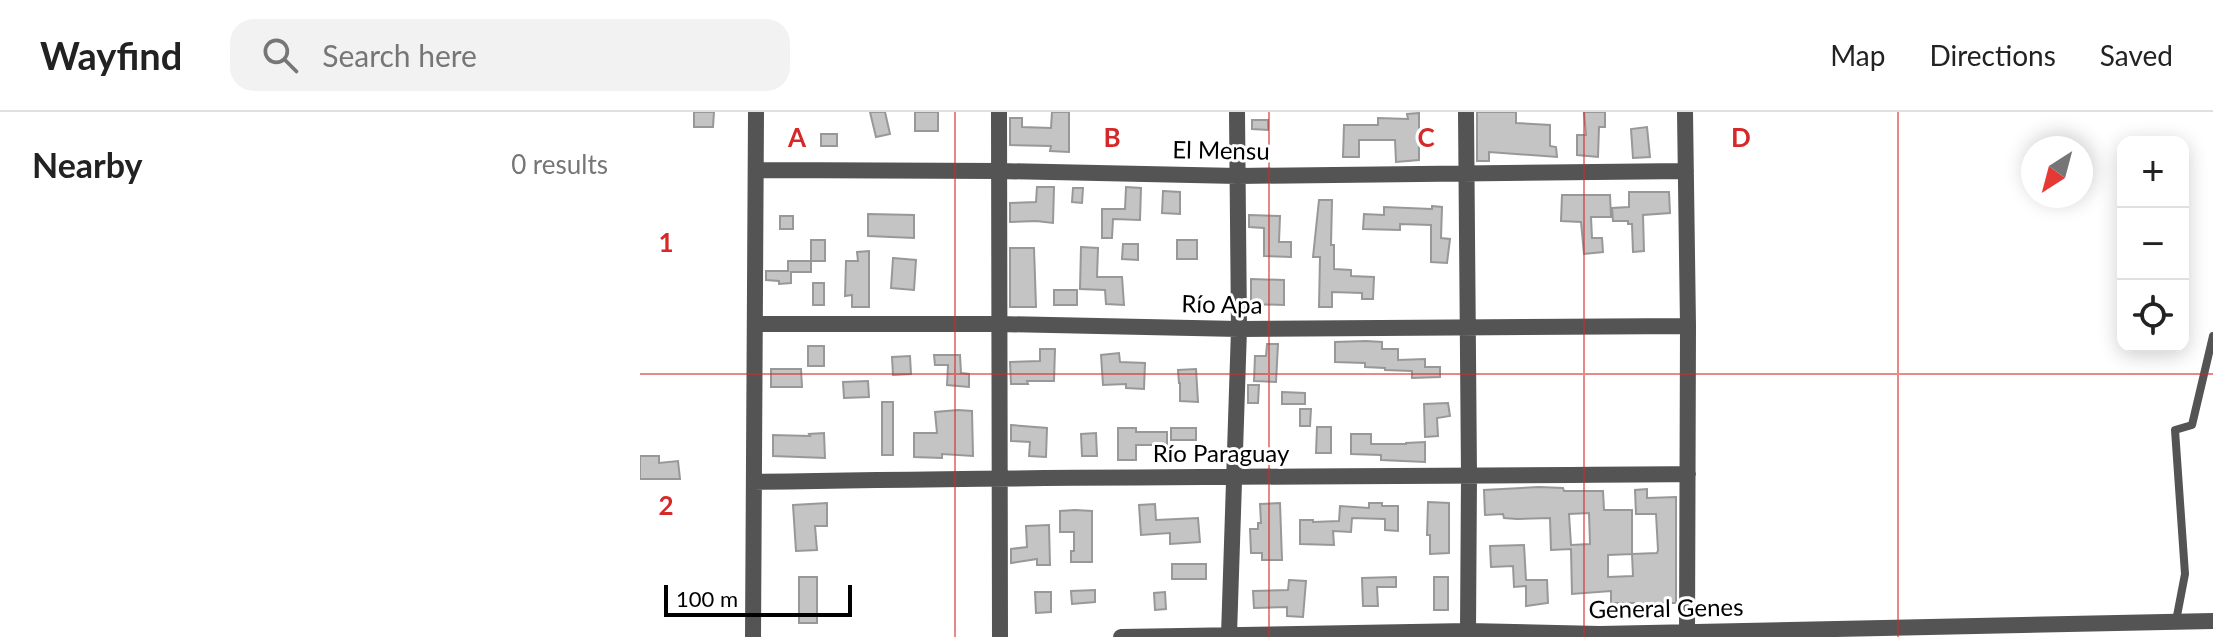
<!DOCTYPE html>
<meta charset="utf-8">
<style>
:root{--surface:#fff;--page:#f2f2f2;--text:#222;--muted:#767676;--line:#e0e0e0}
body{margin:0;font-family:Lato,sans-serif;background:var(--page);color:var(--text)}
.controls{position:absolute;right:24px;top:24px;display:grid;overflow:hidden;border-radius:16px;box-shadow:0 4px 20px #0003}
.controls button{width:72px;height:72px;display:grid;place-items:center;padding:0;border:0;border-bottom:2px solid var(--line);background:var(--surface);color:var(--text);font:40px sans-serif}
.compass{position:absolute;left:1381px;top:24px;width:72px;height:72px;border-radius:50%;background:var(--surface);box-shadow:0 4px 20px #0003;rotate:216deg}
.scale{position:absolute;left:24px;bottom:20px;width:188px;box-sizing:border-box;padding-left:8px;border:4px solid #000;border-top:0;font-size:22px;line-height:28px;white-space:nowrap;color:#000;-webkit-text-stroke:6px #fff;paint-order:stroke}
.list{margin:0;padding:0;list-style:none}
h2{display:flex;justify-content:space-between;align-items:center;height:104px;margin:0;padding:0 32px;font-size:34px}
h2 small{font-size:26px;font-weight:400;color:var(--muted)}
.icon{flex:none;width:44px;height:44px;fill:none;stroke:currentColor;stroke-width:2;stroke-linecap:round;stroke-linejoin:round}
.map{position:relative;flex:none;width:1573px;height:525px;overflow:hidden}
header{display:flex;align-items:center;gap:48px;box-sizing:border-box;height:112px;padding:0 40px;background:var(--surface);border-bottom:2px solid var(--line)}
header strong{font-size:38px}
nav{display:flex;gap:44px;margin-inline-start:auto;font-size:28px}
.search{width:560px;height:72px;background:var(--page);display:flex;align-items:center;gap:20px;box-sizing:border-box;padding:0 28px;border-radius:24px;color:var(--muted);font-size:30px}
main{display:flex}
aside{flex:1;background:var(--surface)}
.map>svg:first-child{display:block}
.building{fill:#c4c4c4;stroke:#989898;stroke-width:2;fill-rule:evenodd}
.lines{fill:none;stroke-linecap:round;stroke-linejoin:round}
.lane{stroke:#545454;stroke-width:8}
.street{stroke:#545454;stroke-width:16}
.grid{fill:none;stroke:#d62828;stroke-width:2;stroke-opacity:0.55}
.labels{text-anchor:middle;stroke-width:6;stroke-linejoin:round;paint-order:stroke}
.street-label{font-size:24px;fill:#000;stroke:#fff}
.grid-label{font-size:26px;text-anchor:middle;font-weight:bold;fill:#d62828;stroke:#fff;stroke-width:6;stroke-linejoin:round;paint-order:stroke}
</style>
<header>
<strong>Wayfind</strong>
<div class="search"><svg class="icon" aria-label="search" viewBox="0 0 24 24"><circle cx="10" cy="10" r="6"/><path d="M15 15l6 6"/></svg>Search here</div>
<nav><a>Map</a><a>Directions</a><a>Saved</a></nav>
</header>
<main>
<aside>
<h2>Nearby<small>0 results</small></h2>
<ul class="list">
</ul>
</aside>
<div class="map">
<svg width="1573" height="525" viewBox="0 0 1573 525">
<rect width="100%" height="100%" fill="#fff"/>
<path class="building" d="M54,0H74L73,15H54Z
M230,0H245L250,22L236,25Z
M275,0H298V19H275Z
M412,0H429V40L410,39L411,34L370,33V6H382V15L411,16Z
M837,0H876V11L910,13V34L916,35L917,45L849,40V49H837Z
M944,0H965V15H959L958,45L937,43V23H946Z
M779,1V48L756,50L755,28H719V45H703L704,13H738V6L768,7L767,2Z
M612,8H628V18L612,17Z
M1007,15L1010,45L993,46L991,17Z
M181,22H197V34H181Z
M397,75H414L413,111L396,109L370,110V91L396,90Z
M486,75L501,76L500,108L473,107L472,126H462V97H485Z
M433,76H443L442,91L432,90Z
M523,79L540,80V102L522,101Z
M989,80H1029L1030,101L1003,103L1004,139L993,140L992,112H988V109H973L972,96L989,95Z
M922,83H970L971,105H951L952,126H962L963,140L944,142L941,110L921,109Z
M679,88H692L691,133H694V157L711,158V164L734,165L733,187H722V181L692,180V195H679L680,145H673Z
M792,94L802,95L801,126L810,127L807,151L791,150V113L760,112V118L723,117L724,102L744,103V95L792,97Z
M228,102L274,103V126L228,124Z
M609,103L640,104L639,130H651V145L624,144V116L609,115Z
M140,104H153V117H140Z
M171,128H185V149H171Z
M537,128H557V147H537Z
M483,132H498V148L482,147Z
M441,135L458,136L457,165H482L484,193L466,192L465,178L440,177Z
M370,136H394L396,195H370Z
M229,139V195H212V183L205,184L206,149H218L217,140Z
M253,146L276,148L274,178L251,176Z
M148,149H171V160H151V171L139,172V169L126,168V159H148Z
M611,167L644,168V193L611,192Z
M173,171H184V193H173Z
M414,178H437V193H414Z
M726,229L742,230V237H758V248L785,247V255H800V265L772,266V259L745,258V256L725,255V251L695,250V230Z
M627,232H638L636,270L614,269L615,244H626Z
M168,234H184V254H168Z
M400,237H415L414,269H387L388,272H371L370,250L400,249Z
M479,241L480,250L505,251L504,277L486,276V272L463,273L461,243Z
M294,243H320L321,261L329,262V275L307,273L308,253H295Z
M270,244L271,262L253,263L252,245Z
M131,257H161L162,275H131Z
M556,257L558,290L540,289V271H539L538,258Z
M228,269L229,285L204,286L203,270Z
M608,273H619L618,291H608Z
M642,280L665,281V292H642Z
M242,290H253V343H242Z
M808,291L810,304L797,306L798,324L785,325L784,292Z
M660,297H671L670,314H660Z
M318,298L332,299L333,344L302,342V346L274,345V321H297L295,300Z
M371,313L407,316L406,345L389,344L390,330L371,329Z
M677,315H691V341H676Z
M478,316H496V320H527V333H496V348H478Z
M531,316H556V328H531Z
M184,321L185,346L133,344V323L170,324L169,322Z
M456,321L457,344H442L441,322Z
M711,322H731V332H766V331L785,330V350L741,348V343L711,342Z
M0,344H19V351L38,349L40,367H0Z
M899,375L923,376L924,379H963L964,398H992V442L1017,441L1018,438L1016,402H996L995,378L1007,377V386L1036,385V491H1018V495L994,496V491H971V479L932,482L931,437L911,438L910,406L877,407L864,406L863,402L845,403L844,378ZM949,401L950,432L931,433L929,402ZM992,442L993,464L968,465V443Z
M788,390L809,391V441L790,442V423H787Z
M187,391V414H175L177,438L156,439L153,393Z
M640,391L642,448H622V441H611L610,417H618V411H621L620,392Z
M729,391H742V394H758V419L745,418V407L712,406L711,420L693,419L694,433L660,432V408H673V410L699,409L700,394L729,396Z
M515,392L516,408L558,406L560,430L530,432V421L501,423L499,393Z
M435,398L452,399V450H431V439H434V420H420V399Z
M409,413L410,453H397V447L371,451V437L387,435L386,414Z
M884,433L886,468H907L908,491L886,494V474L874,475L873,454L851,455L850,434Z
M532,452H566V467H532Z
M159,465H177V511H159Z
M756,465V475H737L738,494H723L722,466Z
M794,465H808V498H794Z
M649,468L666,469L663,505L647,504V495L614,496L613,479L648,478Z
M455,478V490L432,492L431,479Z
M395,480H411V500L396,501Z
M525,480L526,497L515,498L514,481Z"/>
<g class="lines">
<path class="lane" d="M1536,509L1545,462L1535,318L1552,313L1573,224"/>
<path class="street" d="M359,0L360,525
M826,0L829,364L828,519
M1045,0L1048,214L1047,525
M116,58L359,59L598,64L1046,59
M115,212H359L599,217L1048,214
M114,370C425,364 737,365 1048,362
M589,523L599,217L597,0
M113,525L116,0
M481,525L828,519L960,522L1573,509"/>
</g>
<path class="grid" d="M315,0V525M629,0V525M944,0V525M1258,0V525M0,262H1573"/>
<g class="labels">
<g class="street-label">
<text transform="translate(581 39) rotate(1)" y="8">El Mensu</text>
<text transform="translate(582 193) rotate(1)" y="8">Río Apa</text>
<text x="581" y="350">Río Paraguay</text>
<text transform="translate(1026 497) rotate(-1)" y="8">General Genes</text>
</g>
</g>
<g class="grid-label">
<text x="157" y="35">A</text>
<text x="472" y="35">B</text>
<text x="786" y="35">C</text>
<text x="1101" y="35">D</text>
<text x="26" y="140">1</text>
<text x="26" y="403">2</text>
</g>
</svg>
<div class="controls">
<button>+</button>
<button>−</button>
<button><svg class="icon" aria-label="locate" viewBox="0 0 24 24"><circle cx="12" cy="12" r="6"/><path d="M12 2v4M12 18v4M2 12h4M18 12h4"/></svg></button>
</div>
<svg class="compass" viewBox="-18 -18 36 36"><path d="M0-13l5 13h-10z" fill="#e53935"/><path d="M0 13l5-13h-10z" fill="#767676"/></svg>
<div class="scale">100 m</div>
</div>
</main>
